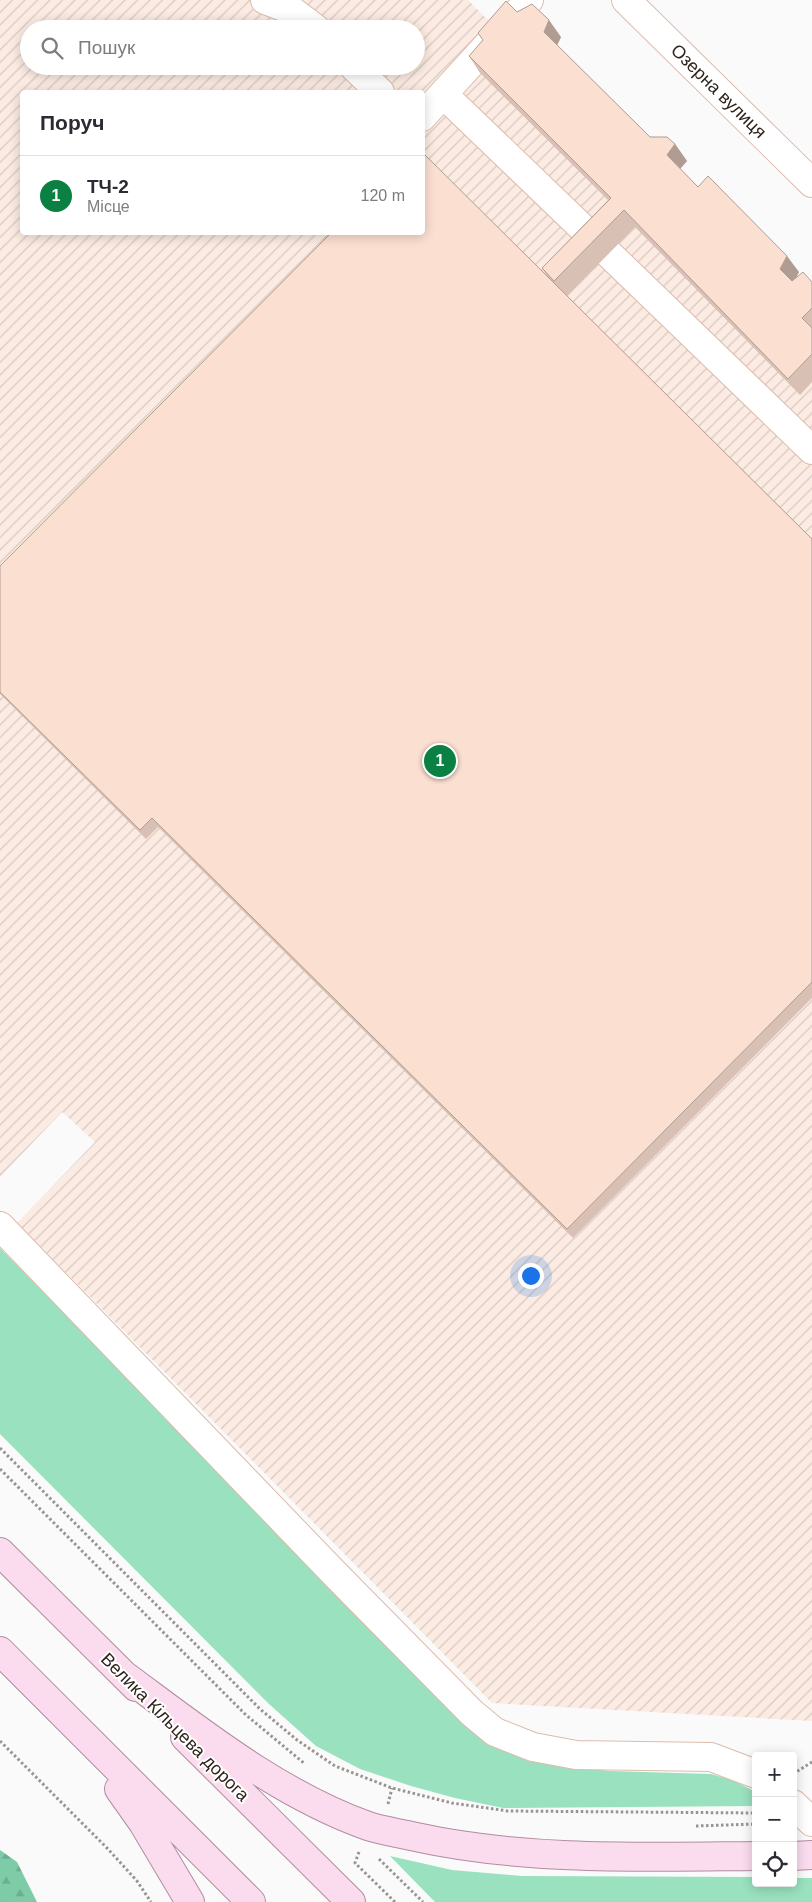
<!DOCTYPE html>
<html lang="uk">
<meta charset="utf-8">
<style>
:root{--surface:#fff;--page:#f7f7f7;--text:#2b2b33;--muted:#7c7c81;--line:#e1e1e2;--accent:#0b8043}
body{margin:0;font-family:Helvetica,sans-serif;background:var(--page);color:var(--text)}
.controls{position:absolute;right:15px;bottom:15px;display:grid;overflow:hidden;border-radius:5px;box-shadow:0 2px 12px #0003}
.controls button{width:45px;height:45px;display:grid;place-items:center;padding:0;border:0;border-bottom:1px solid var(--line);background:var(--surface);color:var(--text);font:25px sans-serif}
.you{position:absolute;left:530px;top:1275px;width:18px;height:18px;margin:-12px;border:4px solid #fff;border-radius:50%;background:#1a73e8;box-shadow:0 0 0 8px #1a73e833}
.badge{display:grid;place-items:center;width:32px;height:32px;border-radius:50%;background:var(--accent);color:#fff;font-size:16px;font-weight:700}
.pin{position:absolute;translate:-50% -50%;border:2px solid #fff;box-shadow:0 1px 5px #0006}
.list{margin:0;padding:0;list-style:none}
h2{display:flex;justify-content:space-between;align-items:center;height:65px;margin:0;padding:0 20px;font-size:21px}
h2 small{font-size:16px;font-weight:400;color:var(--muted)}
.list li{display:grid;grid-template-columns:32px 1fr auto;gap:15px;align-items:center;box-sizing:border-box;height:80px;padding:0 20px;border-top:1px solid var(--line)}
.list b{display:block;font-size:19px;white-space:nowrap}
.list p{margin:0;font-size:16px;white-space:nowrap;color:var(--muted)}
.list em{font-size:16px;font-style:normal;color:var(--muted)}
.icon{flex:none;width:28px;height:28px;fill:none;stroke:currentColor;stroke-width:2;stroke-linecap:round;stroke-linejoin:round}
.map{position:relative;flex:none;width:812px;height:1902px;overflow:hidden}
.search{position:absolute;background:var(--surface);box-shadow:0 2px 12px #0003;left:20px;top:20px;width:405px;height:55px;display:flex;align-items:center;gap:12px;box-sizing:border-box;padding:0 18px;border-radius:28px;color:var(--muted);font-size:19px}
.panel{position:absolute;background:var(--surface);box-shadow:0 2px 12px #0003;left:20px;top:90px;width:405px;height:145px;border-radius:5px}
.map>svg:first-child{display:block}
.industrial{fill:url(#industrial-furrows);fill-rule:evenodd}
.green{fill:#99e1bf}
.forest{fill:url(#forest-firs)}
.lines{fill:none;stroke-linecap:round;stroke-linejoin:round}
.minor-casing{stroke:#ddbcab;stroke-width:30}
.major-casing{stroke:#b18d9e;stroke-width:30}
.path{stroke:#9a9490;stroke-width:3;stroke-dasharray:2.5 2.5;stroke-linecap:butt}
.minor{stroke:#fff;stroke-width:28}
.major{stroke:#fadcee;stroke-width:28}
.wall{fill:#d8c0b4}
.shaded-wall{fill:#b09c92}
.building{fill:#fbdfd1;stroke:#b09c92}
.labels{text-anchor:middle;stroke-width:4;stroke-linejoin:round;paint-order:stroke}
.street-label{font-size:18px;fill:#30241d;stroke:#fff}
</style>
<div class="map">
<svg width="812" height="1902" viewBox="0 0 812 1902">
<defs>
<pattern id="industrial-furrows" width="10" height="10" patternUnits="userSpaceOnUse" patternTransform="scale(1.25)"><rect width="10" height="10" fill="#fcebe2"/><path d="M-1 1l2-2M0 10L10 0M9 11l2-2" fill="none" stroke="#d8c9c1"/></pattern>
<pattern id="forest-firs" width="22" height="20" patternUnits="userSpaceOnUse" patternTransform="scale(1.25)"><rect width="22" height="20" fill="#7ecba8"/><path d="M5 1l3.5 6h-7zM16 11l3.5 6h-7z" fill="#6dae90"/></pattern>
</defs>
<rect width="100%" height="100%" fill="#fafafa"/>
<path class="industrial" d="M0,0H468L503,35L543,20L561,37L556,49L661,154H678L687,161L678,171L709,203L720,193L799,272L792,286L812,290V1721L492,1703L17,1223L95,1142L62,1112L0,1177ZM29,29H416V66H29ZM22,92H422V232H22Z"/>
<path class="green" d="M0,1248L481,1736L510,1753L547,1764L610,1771L711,1774L732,1780L754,1791L756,1793V1806L503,1808L455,1798L411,1786L360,1769L316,1746L269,1704L0,1434Z
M390,1856L452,1870L521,1876L756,1877V1883H793V1878H812V1902H435Z"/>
<path class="forest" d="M0,1850L17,1862L37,1902H0Z"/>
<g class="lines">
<g class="minor-casing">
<g id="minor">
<path d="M265,0L291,10L316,29"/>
<path id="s1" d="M626,0L812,183"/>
<path d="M353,66L380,92"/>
<path d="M443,94L596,241"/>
<path d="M422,117L529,0"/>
<path d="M609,254L812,450"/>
<path d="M0,1226L334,1573L472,1713L495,1732L533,1747L576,1755L711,1757L756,1774"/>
<path d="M793,1804L812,1822"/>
</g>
</g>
<g class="major-casing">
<path id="major" d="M0,1552L136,1687
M0,1651L251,1902
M124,1675C200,1731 278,1794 368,1826C383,1831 400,1833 416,1837C525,1861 644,1857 756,1856
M185,1737L351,1902
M119,1789L143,1823L190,1902
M793,1856L812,1855"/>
</g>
<path class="path" d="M0,1448L260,1709L297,1740L335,1766L392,1788L452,1803L508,1811L756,1813
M0,1469L246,1715L305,1764
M0,1741L108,1849L137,1881L151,1902
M793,1774L812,1762
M388,1804L392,1788
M696,1826L756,1824
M359,1852L355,1863L395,1902
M379,1859L423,1902"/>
<use href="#minor" class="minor"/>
<use href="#major" class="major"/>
</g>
<path class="wall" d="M517,12L561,37L557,45L650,137L675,144L687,161L680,169L698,187L799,272L796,277L812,282V382L800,395L635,227L567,296L812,539V998L573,1238L158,827L146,839L0,694V566L547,276L542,268L608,200L480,73L469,56Z"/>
<path class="shaded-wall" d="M549,20L561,37L555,49L544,32Z
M675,144L687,161L678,171L667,155Z
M787,256L799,272L792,286L780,269Z"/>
<path class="building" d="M506,1L517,12L532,4L549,20L544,32L650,137H667L675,144L667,155L698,187L708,176L787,256L780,269L792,281L803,272L812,282V308L802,318L812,328V354L788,379L624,210L554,281L542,268L611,198L469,56L483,40L478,33Z
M422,152L812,539V982L567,1229L152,818L140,830L0,692V566L332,232H422Z"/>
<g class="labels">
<g class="street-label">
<text dy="6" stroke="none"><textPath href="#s1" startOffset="130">Озерна вулиця</textPath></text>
<text transform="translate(175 1727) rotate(45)" y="6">Велика Кільцева дорога</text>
</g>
</g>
</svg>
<div class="controls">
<button>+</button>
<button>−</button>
<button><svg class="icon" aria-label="locate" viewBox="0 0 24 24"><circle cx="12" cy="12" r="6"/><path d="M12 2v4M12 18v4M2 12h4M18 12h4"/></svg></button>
</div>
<div class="you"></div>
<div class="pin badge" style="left:440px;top:761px">1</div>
<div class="search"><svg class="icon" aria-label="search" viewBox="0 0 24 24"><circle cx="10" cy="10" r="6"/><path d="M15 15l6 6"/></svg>Пошук</div>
<section class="panel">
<h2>Поруч<small></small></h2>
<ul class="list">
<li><span class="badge">1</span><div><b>ТЧ-2</b><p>Місце</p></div><em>120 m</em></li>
</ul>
</section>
</div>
